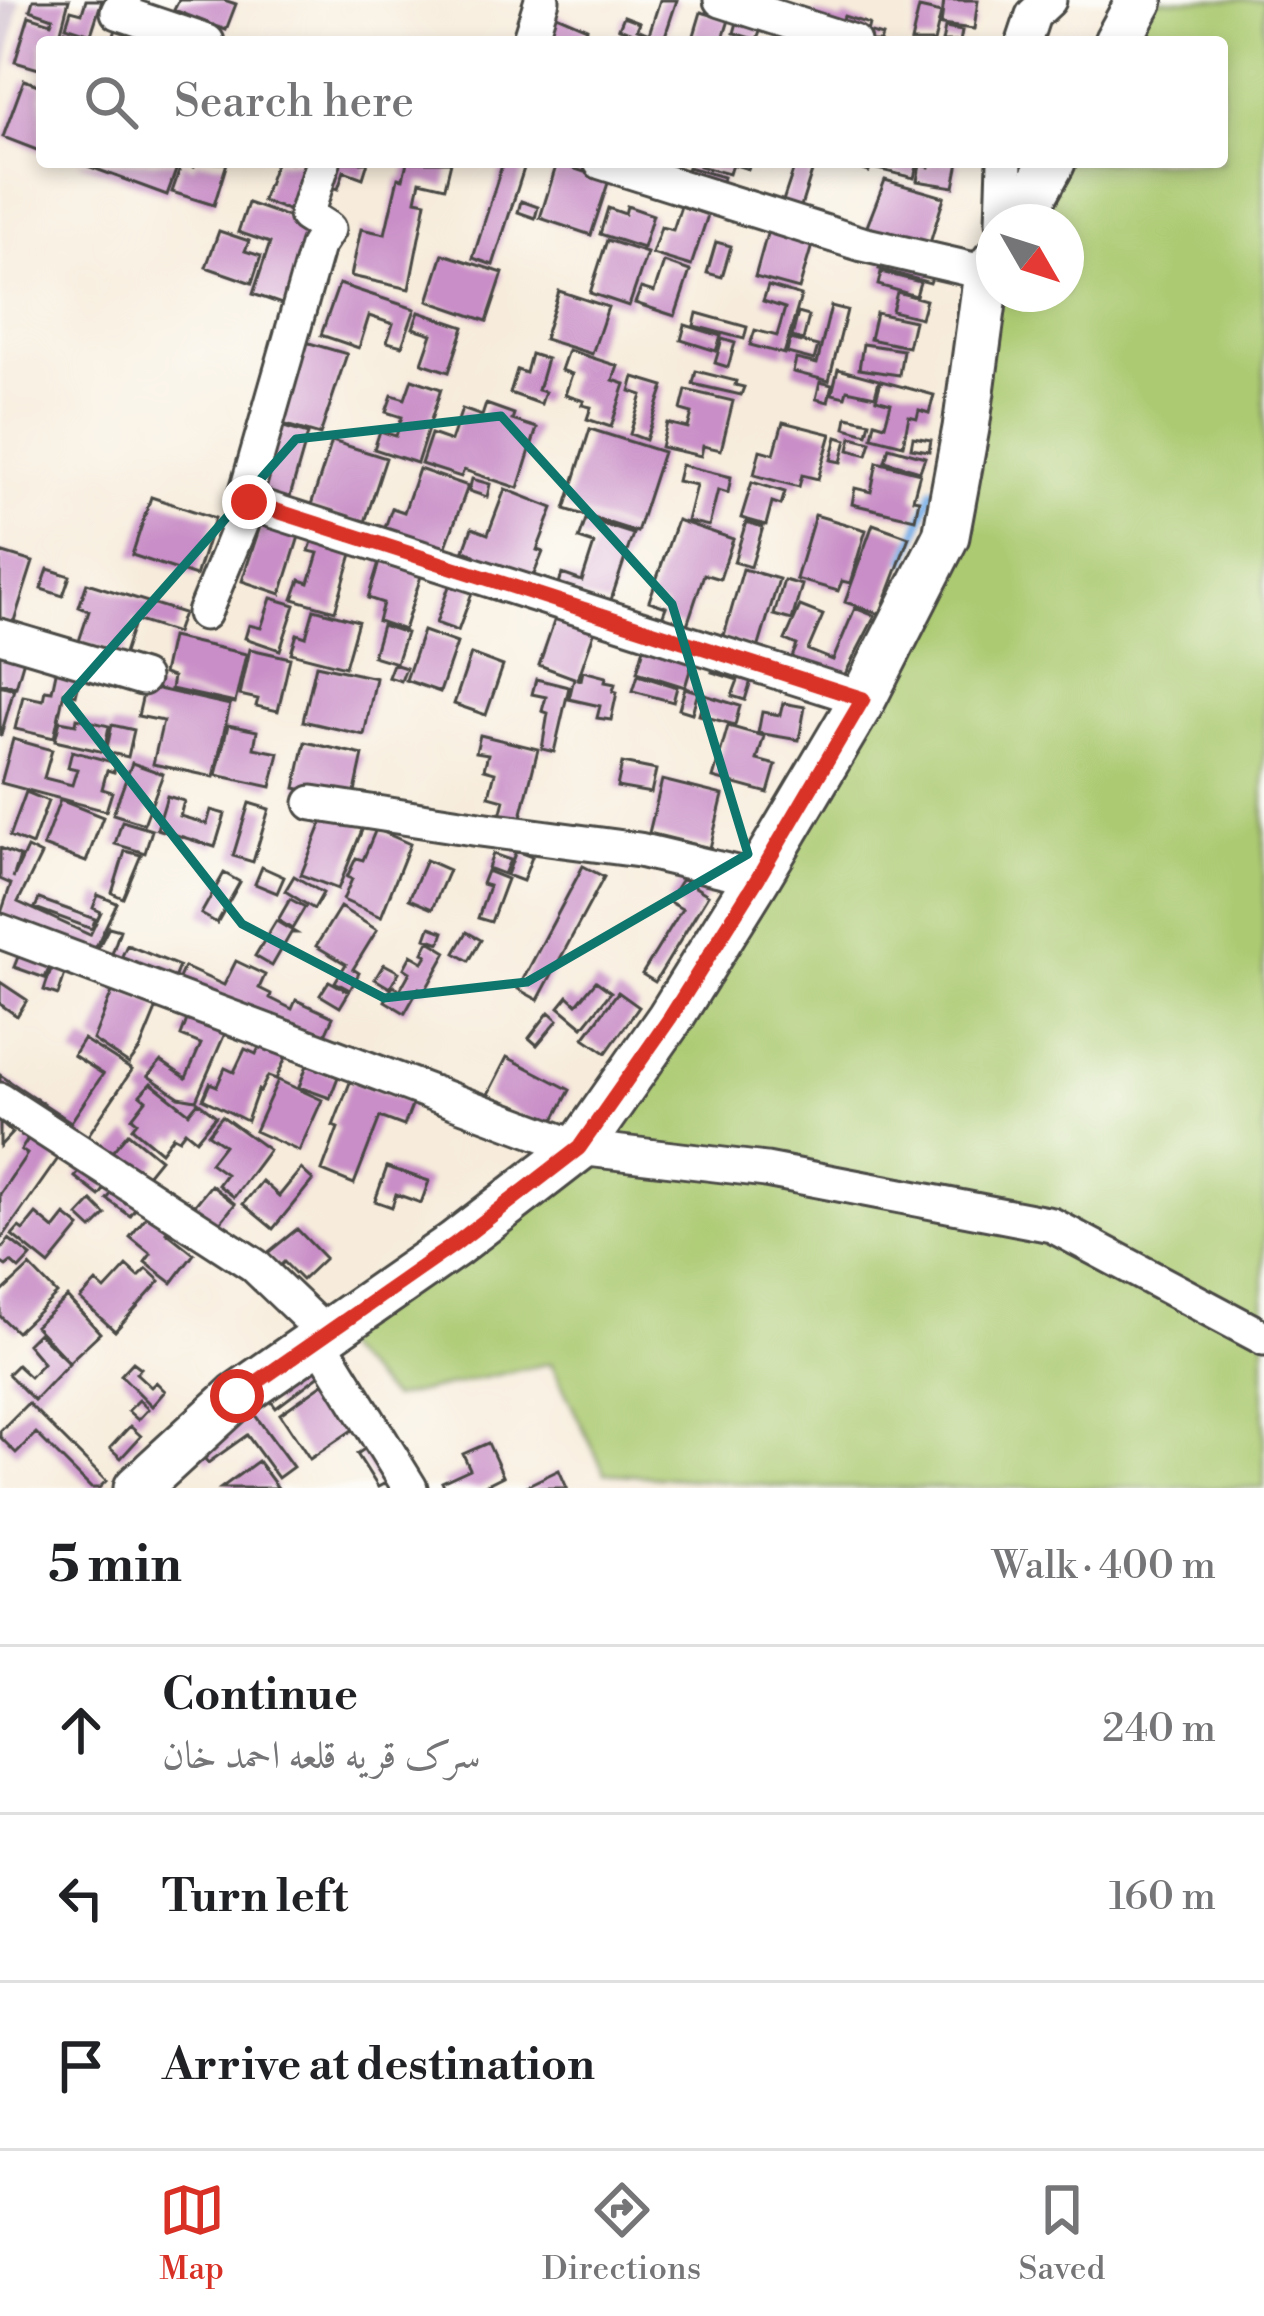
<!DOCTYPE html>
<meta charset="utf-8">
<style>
:root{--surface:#fff;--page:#f6f6f6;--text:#202124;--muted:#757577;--line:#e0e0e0;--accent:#d93025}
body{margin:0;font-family:"Libre Bodoni",Amiri,serif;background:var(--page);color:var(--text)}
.compass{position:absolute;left:976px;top:204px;width:108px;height:108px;border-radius:50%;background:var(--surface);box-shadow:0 6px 18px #0003;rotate:129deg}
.stop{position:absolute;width:36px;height:36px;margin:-27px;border:9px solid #d93025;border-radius:50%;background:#fff}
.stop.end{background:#d93025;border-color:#fff;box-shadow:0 3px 12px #0008}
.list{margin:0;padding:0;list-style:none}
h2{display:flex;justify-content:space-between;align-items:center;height:156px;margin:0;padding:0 48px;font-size:51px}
h2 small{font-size:39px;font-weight:400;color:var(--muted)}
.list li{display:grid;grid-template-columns:78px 1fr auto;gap:36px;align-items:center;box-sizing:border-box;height:168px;padding:0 48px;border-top:3px solid var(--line)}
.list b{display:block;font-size:45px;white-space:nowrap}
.list p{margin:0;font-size:39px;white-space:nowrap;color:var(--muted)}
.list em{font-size:39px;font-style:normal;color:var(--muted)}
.icon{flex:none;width:66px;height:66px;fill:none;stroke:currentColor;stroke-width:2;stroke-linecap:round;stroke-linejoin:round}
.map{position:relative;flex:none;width:1264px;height:1488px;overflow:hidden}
.search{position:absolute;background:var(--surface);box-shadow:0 6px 18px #0003;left:36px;right:36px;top:36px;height:132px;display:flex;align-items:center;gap:30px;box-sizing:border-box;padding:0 42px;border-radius:12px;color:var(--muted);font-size:45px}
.sheet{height:660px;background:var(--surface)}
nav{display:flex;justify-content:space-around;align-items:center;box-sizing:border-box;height:168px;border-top:3px solid var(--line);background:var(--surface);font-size:33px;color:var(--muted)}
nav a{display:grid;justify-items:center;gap:6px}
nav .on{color:var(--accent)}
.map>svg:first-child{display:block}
.industrial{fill:#cfbdce}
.green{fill:#acca72;stroke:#6c7a4e;stroke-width:3}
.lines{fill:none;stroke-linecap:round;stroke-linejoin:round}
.stream{stroke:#79b1e9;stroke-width:8}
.building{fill:#c98ec7}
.street-casing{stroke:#4a4845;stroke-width:39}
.secondary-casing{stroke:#4a4845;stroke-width:51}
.street{stroke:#fff;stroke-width:33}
.secondary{stroke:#fff;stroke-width:45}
.route{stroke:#d93025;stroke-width:15}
.marked{fill:none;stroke:#0f766e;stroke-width:9;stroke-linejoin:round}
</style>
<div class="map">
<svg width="1264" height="1488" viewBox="0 0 1264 1488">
<rect width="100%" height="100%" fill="#fdfcf7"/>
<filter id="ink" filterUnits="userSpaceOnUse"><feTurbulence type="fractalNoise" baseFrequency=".00833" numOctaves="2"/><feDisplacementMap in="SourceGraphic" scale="24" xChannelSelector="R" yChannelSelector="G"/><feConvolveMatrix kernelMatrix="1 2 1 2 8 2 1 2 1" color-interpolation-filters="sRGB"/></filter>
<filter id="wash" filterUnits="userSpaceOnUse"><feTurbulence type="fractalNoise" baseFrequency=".004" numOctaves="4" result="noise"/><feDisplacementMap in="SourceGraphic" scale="48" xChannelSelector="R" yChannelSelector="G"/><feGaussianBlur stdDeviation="2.7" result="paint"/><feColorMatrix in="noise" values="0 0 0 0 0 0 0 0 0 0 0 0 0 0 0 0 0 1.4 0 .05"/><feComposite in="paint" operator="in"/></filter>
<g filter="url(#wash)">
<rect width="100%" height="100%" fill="#f7ecdb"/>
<path class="industrial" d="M0,0H20L0,99Z"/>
<path class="green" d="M1140,0H1264V1488H802L605,1473L551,1363L392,1398L326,1334L579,1148L946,536L994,294H1066V222H1019L1052,162H1222V42H1117Z"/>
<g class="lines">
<path class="stream" d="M906,560L933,490"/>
</g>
<g id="blocks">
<path class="building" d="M33,0H69L58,42H42V70L15,62L29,16L51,23L53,18L30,10Z
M86,0H102L91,34L66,26L71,10L82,13Z
M179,0H224L236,4L226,30L174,10Z
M660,0H677L663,42H655L647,40Z
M944,0H978L974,29L941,25Z
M919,8L941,13L934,42H911Z
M701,12L729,20L722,42H692Z
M815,12L842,21L844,16L869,24L867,32L882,36L880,42H865L812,25Z
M554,14L587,28L584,37L596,42H558L544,36Z
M624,16L640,22L637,29L647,33L645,38L619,28Z
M738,19L762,26L757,40L734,33Z
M117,26L138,33L136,42H112Z
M945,28L962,31L960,42H942Z
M65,30L90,37L89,42H61Z
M42,75V152L3,137L24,80L38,85Z
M77,162H179L167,195Z
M195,162L227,163L214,205L172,192L182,163L194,167Z
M276,162H315L296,213L262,201Z
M330,162H368L363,178L344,171L338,189L323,184Z
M407,162H451L445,187L420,181L416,200L426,202L409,289L351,276L361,229L385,234L398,178L403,179Z
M503,162H526L493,265L473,258Z
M700,162H751L748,169L732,164L729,174L699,166Z
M796,162H815L796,222L778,216Z
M841,162H872L869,172Z
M879,162H918L914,178L877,169Z
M930,162H959L954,187L917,181L920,165L929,167Z
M557,163L609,180L591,235L540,218Z
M688,167L723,177L719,191L683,181Z
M885,180L944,197L927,253L866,229Z
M521,201L538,207L535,218L518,212Z
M248,203L320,228L293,308L253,294L270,243L238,232Z
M627,206L653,215L643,248L600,234L608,208L625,214Z
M681,206L708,215L691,266L652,254L661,227L673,230Z
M770,223L815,235L799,289L755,277Z
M219,231L249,241L245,251L261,256L252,283L206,267Z
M607,240L647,253L629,306L590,293Z
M716,242L731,246L722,277L707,273Z
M443,254L503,273L487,321L428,301Z
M884,255L935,269L930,283L879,269Z
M664,262L690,271L675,316L635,303L641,288L654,292Z
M881,272L920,282L916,296L878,285Z
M339,284L415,309L402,346L387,342L393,324L369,316L359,348L321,335Z
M768,286L801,296L784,354L750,345L755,330L777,336L785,308L763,301Z
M559,291L608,307L592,354L544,339Z
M897,292L926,300L921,318L892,311Z
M831,306L847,310L829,381L793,372L796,359L817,364Z
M419,312L464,327L449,372L422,363L432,334L413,328Z
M697,313L747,327L744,339L694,326Z
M798,313L809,316L803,340L792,337Z
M876,313L914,321L908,347L870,339Z
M685,325L721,336L716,351L681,340Z
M722,339L735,343L728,367L715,363Z
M790,339L818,346L814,360L787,353Z
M299,340L347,354L320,435L272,421Z
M863,344L903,350L899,375L859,369Z
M568,350L618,366L613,380L625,384L611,427L587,419L591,407L582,405L584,401L565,395L572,374L561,370Z
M531,354L547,359L538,390L545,392L541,404L510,393L517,370L526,373Z
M838,369L879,380L875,396L847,390L845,397L832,394Z
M696,371L736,381L735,385L744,387L741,395L693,384Z
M634,377L664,386L646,440L630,434L642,395L630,391Z
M412,379L441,389L417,463L374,449L380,431L396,436L402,417L386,412L392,395L405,399Z
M881,381L934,395L929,413L919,410L917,418L909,416L903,445L872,437L875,422L885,425L891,403L876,399Z
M820,382L832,385L828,402L816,399Z
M686,390L733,401L721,450L703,446L701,456L661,447L667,423L688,428L692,413L681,410Z
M486,404L514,414L512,420L537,428L518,488L464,470L461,477L421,464L431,434L451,441L462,409L482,416Z
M847,417L870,422L867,434L845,428Z
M783,422L831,434L818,479L802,475L799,487L754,475L760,450L774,454Z
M270,423L308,434L287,507L249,495Z
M590,429L663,452L637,532L565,509Z
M837,437L847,440L841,462L831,460Z
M852,437L871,442L867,455L849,450Z
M913,437L931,440L929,451L911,448Z
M332,441L386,458L364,525L310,508Z
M889,447L925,457L920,471L885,461Z
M877,462L920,473L913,499L919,500L915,519L852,504L855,488L871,492Z
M681,465L731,477L728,493L718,490L709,526L687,521L696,485L677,481Z
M419,469L468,486L442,557L382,536L392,508L404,512Z
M472,479L490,484L487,497L469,491Z
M752,482L785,492L781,505L772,502L766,525L741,518Z
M505,489L553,508L537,550L543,552L530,584L472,561L474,555L464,550L472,528L488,534Z
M151,497L215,518L196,576L132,555Z
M815,515L866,530L850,583L842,581L838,591L796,579Z
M263,517L301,530L281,594L242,581Z
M586,519L633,534L609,606L557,590L562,574L582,581L594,544L579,539Z
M677,520L733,539L720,579L704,574L686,628L661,620L666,607L649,601Z
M746,522L763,527L751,567L734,562Z
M873,524L909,537L880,614L845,602Z
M315,532L355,544L335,611L293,599L300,580L309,583L318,553L309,551Z
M0,552L33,562L13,624L0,620Z
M380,559L422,573L404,630L378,621L383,603L368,598Z
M48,569L70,576L63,596L41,589Z
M743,569L779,579L758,649L723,639Z
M453,575L476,582L458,631L436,623Z
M784,580L802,585L792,620L774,615Z
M87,583L183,613L176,633L135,620L123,656L79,641L89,611L79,607Z
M271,598L295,605L280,650L245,638L249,625L261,628Z
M800,606L823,615L808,650L833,660L855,608L875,616L840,684L790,662L797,645L785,640Z
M559,607L595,630L578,679L581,680L583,671L606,677L605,682L615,684L613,691L617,692L611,720L597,718L600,706L569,699L574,678L539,665Z
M314,609L358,621L345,667L291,653L297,634L306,637Z
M382,625L406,633L396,663L373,656Z
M423,631L457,643L440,692L406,680Z
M171,637L246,654L235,703L171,689L173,677L163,674Z
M647,637L696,650L685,687L637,672Z
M0,649L25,656L16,687L0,683Z
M250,649L290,658L278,711L256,706L258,699L240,695Z
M471,654L503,666L486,715L454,704Z
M716,658L752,677L745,700L732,696L738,680L712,672Z
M58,663L82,669L76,695L64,692L54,738L15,729L23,696L43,700L45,690L52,691Z
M393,664L406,668L401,681L388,677Z
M316,665L376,678L364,735L303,721Z
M638,675L677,687L673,702L633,691Z
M536,679L569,687L554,752L542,749L548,713L542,711L546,697L532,694Z
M0,685L14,689L1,735H0Z
M145,686L230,705L214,777L153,764L163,721L138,716Z
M685,688L698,692L692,713L679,709Z
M705,695L740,706L735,725L699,715Z
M783,703L805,707L799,740L758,733L762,712L780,715Z
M77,718L109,726L104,752L55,741L60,721L76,724Z
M112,725L134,730L128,757L106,752Z
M228,725L257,731L254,748L279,753L271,787L216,775Z
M728,726L764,736L757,760L776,765L768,793L713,778Z
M480,735L538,749L520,821L500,816L504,800L489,796L495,772L484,769L488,754L476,752Z
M13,739L52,750L44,778L72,785L77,769L68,767L72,751L116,763L114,772L107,770L102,789L112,792L106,811L1,783Z
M305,742L363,755L353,801L295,788Z
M132,763L163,774L144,824L113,814Z
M622,763L656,770L651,793L617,787Z
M662,780L723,795L710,848L649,833Z
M26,792L48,801L32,845L10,836Z
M167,796L184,801L180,816L207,824L211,810L225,814L215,847L157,829Z
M60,800L103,817L86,862L43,846Z
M249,803L269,809L253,862L233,856Z
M327,810L364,825L338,889L301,875Z
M122,821L152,830L145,853L115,844Z
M376,829L410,844L381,917L343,900L352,879L347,877L356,858L363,860Z
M0,848L20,856L13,878L27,848L41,855L18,902L90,935L101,912L93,908L98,895L117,903L94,951L0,916L11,884L0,879Z
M125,851L141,855L123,898L112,893Z
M516,851L532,857L523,881L507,875Z
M493,854L510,860L504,874L488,868Z
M426,860L449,870L432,909L409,899Z
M583,866L604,877L538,1000L518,989Z
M262,867L284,877L277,893L255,884Z
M487,871L507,879L491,922L478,918L489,886L482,884Z
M224,873L240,882L217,923L201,914Z
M294,876L323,893L314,909L285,891Z
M682,879L708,895L655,982L642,974L682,909L668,901Z
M39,899L95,919L92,929L35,908Z
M290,899L305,907L292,929L278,920Z
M340,907L377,930L353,969L359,973L350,990L335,982L346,964L316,946Z
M276,921L296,933H291L272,966L255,956Z
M109,927L120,930L111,957L96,952Z
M430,927L444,932L440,943L426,938Z
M467,932L481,940L469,961L455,953Z
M429,941L447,952L425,991L419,988L405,1013L385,1001L393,986L400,990L410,972L404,968L411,955L423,962L427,955L423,953Z
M127,945L179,966L172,984L119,963Z
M20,952L51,963L45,978L14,967Z
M236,961L265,975L259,988L271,994L270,998L292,1009L296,1000L333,1017L322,1041L218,994L216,1000L177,983L184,967L224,985Z
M53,963L67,968L58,995L44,990Z
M384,964L399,972L390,988L375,979Z
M329,981L349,992L340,1007L320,995Z
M596,981L611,992L583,1027L559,1007L568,996L577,1004Z
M0,982L27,1000L17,1016L0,1004Z
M114,987L158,1005L140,1049L129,1064L93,1040Z
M618,992L639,1007L606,1053L584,1038Z
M549,1012L558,1020L537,1045L529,1038Z
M188,1017L226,1031L196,1100L179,1097L148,1076L161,1061L186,1078L201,1044L181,1036Z
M83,1039L132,1070L81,1146L0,1092V1075L71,1122L103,1074L73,1055Z
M260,1045L286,1057L276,1079L268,1076L260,1092L258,1090L247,1121L203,1099L210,1083L217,1086L225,1068L234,1072L245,1049L256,1054Z
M507,1057L570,1090L549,1129L487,1096Z
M307,1065L338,1077L330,1098L299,1087Z
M278,1080L322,1100L299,1151L255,1131Z
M351,1080L413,1103L404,1126L380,1117L354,1184L322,1171L338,1128L333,1126Z
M151,1083L189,1113L198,1102L216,1116L196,1140L185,1131L179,1139L173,1136L161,1152L132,1128L137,1122L132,1118L146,1100L140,1095Z
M222,1116L269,1150L234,1197L218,1185L226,1174L210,1163L224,1145L208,1134Z
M0,1122L12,1133L0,1146Z
M32,1133L62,1153L0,1241V1194L27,1154L21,1150Z
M128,1133L160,1159L139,1185L106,1159Z
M84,1166L108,1185L99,1196L75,1177Z
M387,1167L429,1181L421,1203L396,1194L392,1207L375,1201Z
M301,1169L313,1180L273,1229L243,1204L262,1181L279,1196Z
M211,1185L235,1204L215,1229L191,1210Z
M116,1188L138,1205L130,1216L107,1199Z
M92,1201L106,1215L92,1229L78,1216Z
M149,1213L169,1228L166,1232L194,1254L172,1283L145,1262L151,1254L130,1237Z
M36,1214L54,1229L65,1215L80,1227L49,1265L12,1235L19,1227L23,1230Z
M297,1229L325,1258L302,1280L284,1262L280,1266L265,1255Z
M9,1239L31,1256L19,1269L11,1262L6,1266L0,1262V1251Z
M30,1266L57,1294L17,1332L0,1316V1294Z
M127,1266L139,1277L147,1269L160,1281L115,1331L80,1299L96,1282L105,1290Z
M67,1297L100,1333L69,1362L35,1326Z
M38,1333L69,1363L34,1400L8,1374L17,1365L30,1377L43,1363L27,1344Z
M316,1360L325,1371L276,1408L267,1396Z
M133,1362L141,1368L136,1373L151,1387L156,1382L165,1391L152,1406L121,1375Z
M327,1381L358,1426L310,1459L280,1414Z
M139,1400L148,1409L138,1420L128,1411Z
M28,1403L106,1481L99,1488H91L36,1433L16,1453L0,1437V1431Z
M252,1411L293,1467L278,1478L247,1435L208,1463L198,1449Z
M130,1426L141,1436L121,1458L110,1448Z
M488,1443L503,1476L479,1488H445L442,1482L470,1469L463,1454Z
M372,1444L393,1479L378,1487L357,1454Z
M258,1461L278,1488H221Z
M559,1470L567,1488H522Z"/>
</g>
</g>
<g filter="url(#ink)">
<use href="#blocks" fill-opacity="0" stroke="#4a4845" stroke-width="3"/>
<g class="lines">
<g class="street-casing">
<path id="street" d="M124,0L118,12L207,42
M721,0L853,42
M529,42L542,0
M1024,42L1033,15L1049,0
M601,162L862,244L987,273
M1003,222L1005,162
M249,503L863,699
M204,613L249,503L244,501L317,246L328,229L306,215L323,162
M0,636L142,678
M312,803L480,829L639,850L757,878
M0,931L579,1148L766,1170L1052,1225L1264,1338
M0,1100L254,1265L326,1334
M319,1341L410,1488"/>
</g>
<g class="secondary-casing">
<path id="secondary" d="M1117,42L1140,0
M1019,222L1052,162
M137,1488L237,1396L455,1244L579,1148L670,1018L757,878L863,699L946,536L966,428L987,273L994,263"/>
</g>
<use href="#street" class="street"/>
<use href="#secondary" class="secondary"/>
</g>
</g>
<g class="lines" filter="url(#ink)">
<path class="route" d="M237,1396L455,1244L579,1148L670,1018L758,878L863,699L249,502"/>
</g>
<path class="marked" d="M501,416L672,604L748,854L527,982L384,998L242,924L66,699L296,439Z"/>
</svg>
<svg class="compass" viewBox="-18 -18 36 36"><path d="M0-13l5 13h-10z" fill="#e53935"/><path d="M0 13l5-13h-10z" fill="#757577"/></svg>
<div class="stop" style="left:237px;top:1396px"></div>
<div class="stop end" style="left:249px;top:502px"></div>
<div class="search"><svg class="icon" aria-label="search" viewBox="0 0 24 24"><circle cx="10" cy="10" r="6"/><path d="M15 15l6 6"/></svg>Search here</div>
</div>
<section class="sheet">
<h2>5 min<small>Walk · 400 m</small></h2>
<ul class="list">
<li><svg class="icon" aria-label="ahead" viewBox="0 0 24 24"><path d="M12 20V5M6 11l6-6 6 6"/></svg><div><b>Continue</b><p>سرک قریه قلعه احمد خان</p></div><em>240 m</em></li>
<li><svg class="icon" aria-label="left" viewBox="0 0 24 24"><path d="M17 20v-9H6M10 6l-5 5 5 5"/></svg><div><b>Turn left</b></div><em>160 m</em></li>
<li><svg class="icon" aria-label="arrive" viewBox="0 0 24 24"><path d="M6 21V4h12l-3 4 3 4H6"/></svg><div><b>Arrive at destination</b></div></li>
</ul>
</section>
<nav>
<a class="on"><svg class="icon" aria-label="map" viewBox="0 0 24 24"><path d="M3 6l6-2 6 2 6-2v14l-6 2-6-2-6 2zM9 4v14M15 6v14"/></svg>Map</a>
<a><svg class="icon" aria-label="directions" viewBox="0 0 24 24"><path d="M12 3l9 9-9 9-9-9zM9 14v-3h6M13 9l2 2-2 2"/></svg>Directions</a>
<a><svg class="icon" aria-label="saved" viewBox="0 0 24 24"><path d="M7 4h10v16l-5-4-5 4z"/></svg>Saved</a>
</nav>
